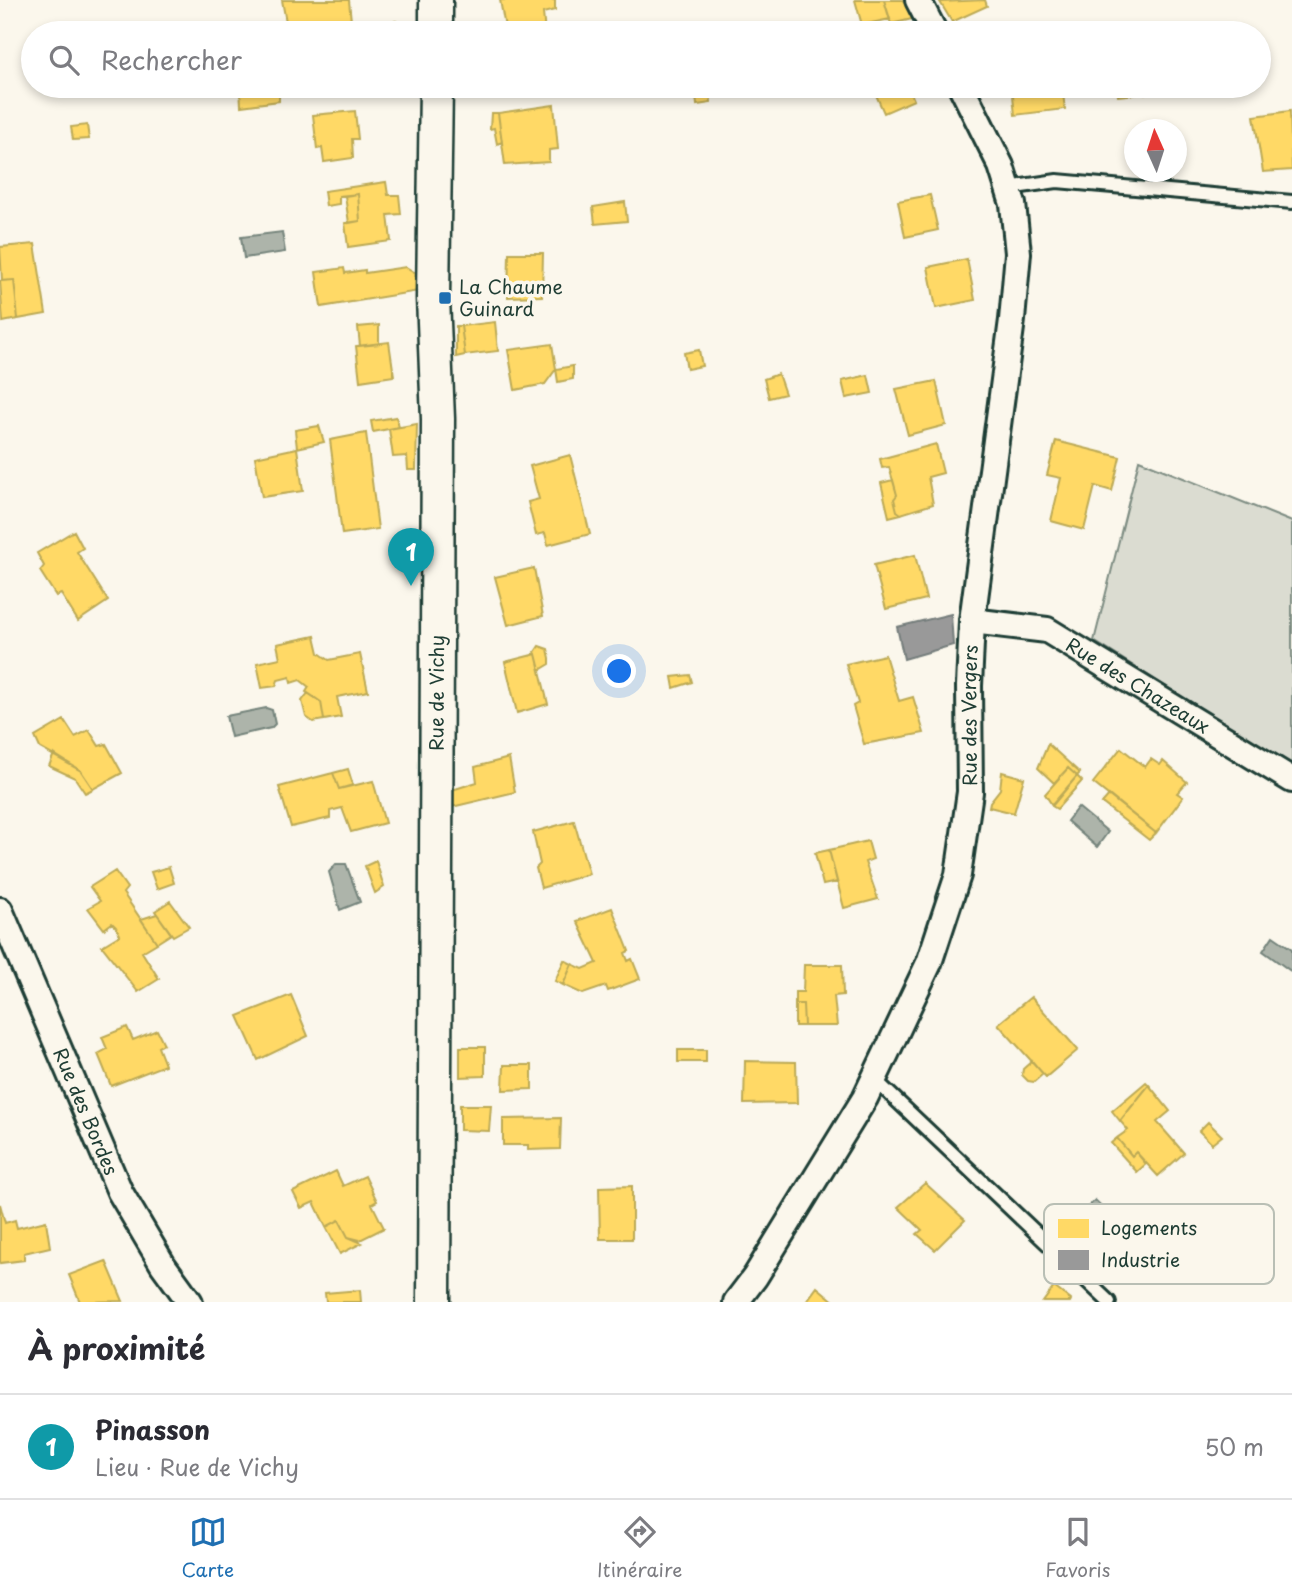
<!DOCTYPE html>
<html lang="fr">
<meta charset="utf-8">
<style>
:root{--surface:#fff;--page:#f2f2f3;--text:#2b2b33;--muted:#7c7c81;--line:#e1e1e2;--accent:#1f6fb2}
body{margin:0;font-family:"Playpen Sans",sans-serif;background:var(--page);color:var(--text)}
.compass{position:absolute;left:1124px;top:119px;width:63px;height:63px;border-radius:50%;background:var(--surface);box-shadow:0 4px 10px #0003;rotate:357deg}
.you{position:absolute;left:620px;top:672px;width:24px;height:24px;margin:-18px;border:5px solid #fff;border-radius:50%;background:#1a73e8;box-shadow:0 0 0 10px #1a73e833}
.badge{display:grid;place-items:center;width:46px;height:46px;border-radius:50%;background:var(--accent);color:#fff;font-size:23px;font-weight:700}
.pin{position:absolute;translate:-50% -58px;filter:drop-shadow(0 2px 4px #0008)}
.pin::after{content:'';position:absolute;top:37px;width:24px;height:21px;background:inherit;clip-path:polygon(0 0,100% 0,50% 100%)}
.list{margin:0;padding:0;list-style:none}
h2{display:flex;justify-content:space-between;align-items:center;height:91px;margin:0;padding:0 28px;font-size:30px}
h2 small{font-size:23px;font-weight:400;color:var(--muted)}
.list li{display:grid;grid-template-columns:46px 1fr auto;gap:21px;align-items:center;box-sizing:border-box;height:105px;padding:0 28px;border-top:2px solid var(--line)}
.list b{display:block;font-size:26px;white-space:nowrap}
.list p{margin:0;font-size:23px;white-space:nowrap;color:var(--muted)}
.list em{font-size:23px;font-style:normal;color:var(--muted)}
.icon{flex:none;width:38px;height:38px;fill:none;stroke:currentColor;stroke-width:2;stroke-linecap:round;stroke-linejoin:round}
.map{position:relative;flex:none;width:1292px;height:1302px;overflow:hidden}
.search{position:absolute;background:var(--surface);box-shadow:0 4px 10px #0003;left:21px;right:21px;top:21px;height:77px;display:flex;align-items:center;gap:18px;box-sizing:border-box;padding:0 24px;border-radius:38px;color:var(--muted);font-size:26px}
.sheet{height:196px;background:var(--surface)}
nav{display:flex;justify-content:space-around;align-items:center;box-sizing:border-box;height:98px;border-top:2px solid var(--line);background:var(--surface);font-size:19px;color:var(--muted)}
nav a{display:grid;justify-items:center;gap:4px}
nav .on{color:var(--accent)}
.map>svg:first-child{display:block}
.green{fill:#dbdcd1;stroke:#7d8c82;stroke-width:2}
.water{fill:#adb4aa;stroke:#74847b;stroke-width:2}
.homes{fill:#ffd966;stroke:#bcaa57;stroke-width:2}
.industry{fill:#999;stroke:#747d7b;stroke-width:2}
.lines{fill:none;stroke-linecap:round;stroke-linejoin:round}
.service-casing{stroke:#1f3d34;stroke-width:18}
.minor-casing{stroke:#1f3d34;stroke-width:30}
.tertiary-casing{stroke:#1f3d34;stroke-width:37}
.service{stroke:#fbf7ec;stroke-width:12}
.minor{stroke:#fbf7ec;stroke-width:24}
.tertiary{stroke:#fbf7ec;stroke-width:32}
.poi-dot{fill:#1f6fb2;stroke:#fbf7ec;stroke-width:2.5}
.labels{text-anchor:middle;stroke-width:7;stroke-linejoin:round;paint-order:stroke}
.poi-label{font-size:19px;fill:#1f3d34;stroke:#fbf7ec;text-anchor:start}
.street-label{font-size:19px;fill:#1f3d34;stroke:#fbf7ec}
.key{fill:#fbf7ec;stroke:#b9bfb5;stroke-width:2}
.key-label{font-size:19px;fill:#1f3d34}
</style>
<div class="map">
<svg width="1292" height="1302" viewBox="0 0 1292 1302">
<rect width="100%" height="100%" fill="#fbf7ec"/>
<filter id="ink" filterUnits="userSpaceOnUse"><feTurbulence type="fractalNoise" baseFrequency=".0143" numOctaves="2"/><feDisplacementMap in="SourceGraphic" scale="14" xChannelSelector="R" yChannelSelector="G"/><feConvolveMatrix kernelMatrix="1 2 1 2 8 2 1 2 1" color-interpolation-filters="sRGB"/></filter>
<g filter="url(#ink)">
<path class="green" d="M1139,460L1292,522V766L1094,641Z"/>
<path class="water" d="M282,232L285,252L244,258L241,237Z
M266,708L272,710L275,724L271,728L231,737L226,716Z
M1078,807L1108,832L1097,847L1067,821Z
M336,864H346L360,902L340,910L329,872Z
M1273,936L1292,949V972L1263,951Z
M1095,1200L1119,1223L1107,1235L1083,1212Z"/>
<path class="homes" d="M282,0H349L351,21L317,25L318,33H288Z
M500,0H555V10L543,13L545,33H506Z
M855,0H884L890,19L862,25Z
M884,0H903L912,19L891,24Z
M985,0L987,6L952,22L940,2Z
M396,21L397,33H368L367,24Z
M240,86H279V101L241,106Z
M346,86H381V88L347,93Z
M695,86H710L711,103L697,105Z
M872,86H908L914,100L884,113Z
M1012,86H1062L1065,109L1015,115Z
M1117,86H1198V88L1118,96Z
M554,105L558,149L549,150V162L505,165L498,113Z
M355,111L358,139H352L353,158L324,162L322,148L317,149L313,115Z
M1290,111L1292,170L1263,172L1254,116Z
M491,113H498L502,142L497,144L494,128L490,129Z
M87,125L89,139L73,140L71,127Z
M386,182L388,195H399L401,214L388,215L391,241L348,247L345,223L360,221L358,194L339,196V204L326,206L324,191Z
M358,194L360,221L349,223L345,196Z
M930,195L938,230L905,237L898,201Z
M625,202L627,221L595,224L593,207Z
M35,244L46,314L18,319L14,280L2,281L0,247Z
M509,253H543L542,296L508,297Z
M967,259L975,300L936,308L928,267Z
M406,267L419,275V291L321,307L316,272L344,268L345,273L365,270V273Z
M14,280L18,319L3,322L0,281Z
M495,322L498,351L465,355L461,326Z
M379,325V344L360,346L358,327Z
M456,326H461L465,355L456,357Z
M389,342L394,376L360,381L356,346Z
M552,344L556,369L545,384L515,390L508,350Z
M699,350L702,366L687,369L684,353Z
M573,366V379L558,382L556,369Z
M778,374L785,394L769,398L764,379Z
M868,375L872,393L846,398L842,381Z
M936,381L946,425L908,435L896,389Z
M396,417L399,427L373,432L371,421Z
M417,424L416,470H408L407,456L393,457L389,429Z
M319,426L324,442L297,448L295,430Z
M366,433L378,529L342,534L330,440Z
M1056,441L1120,457L1112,491L1095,486L1084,530L1051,521L1061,478L1047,475Z
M936,444L943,473L928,477L933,504L901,514L897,511L894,499L897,495L889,467L882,468L880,459Z
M297,448L303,491L262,497L255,457Z
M570,455L590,534L548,545L545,533L536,535L528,502L539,499L530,466Z
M893,480L897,495L894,499L897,511L901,514L889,517L881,483Z
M74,531L83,548L77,552L108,601L78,621L61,594L56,596L40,571L44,566L37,553Z
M915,555L926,599L886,609L874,565Z
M534,568L543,616L508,625L495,577Z
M315,636L319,653L329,660L360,654L368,691L337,697L341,717L324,720L321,702L306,692L309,687L300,680L291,683L290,677L278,680L276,686L262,688L257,663L280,658L277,644Z
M539,646L548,649L550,658V664L540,670L536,654L533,655Z
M536,654L548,704L517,713L505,662Z
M885,655L899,701L913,697L924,733L864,744L853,706L858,703L846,664Z
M690,675L692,682L674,688L672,677Z
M308,693L321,702L324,720L313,722L306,717L302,701Z
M64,720L75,737L89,730L99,746L106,744L122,773L93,789L81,771L40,748L35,737Z
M1048,744L1080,773L1077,776L1068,768L1054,783L1038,768Z
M1121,748L1145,767L1151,759L1160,765L1163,761L1187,782L1177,793L1183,797L1156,833L1093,783Z
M54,754L81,771L93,789L85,793L75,778L49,766Z
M509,758L515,792L452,807V790L477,782L475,767Z
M1068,768L1077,776L1052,805L1045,794Z
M348,769L353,785L339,789L333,773Z
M1002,772L1024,778L1014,813L989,807L990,802L1000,789Z
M333,773L339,789L373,781L385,823L351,832L342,808L330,811V818L291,827L279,787Z
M1077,776L1082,781L1057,809L1052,806Z
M1109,795L1156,833L1149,840L1102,803Z
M574,821L589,874L541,888L536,868L540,864L533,832Z
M868,841L873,859L865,862L878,899L844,908L829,850Z
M829,850L837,882L823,885L815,853Z
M376,861L384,887L375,893L365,866Z
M169,867L174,883L157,889L151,872Z
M115,871L127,888L123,893L157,943L142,952L159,979L138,992L102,946L120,935L116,927L112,923L104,929L88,908L100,901L90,887Z
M170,901L189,927L173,936L155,911Z
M612,908L629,951L625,953L628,961L632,959L640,979L608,991L606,986L583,994L563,985L572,964L583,969L597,963L577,921Z
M157,914L171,934L157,943L141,919Z
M564,960L572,964L563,985L555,981Z
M804,965H842L843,995L834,996L837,1026H804L803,1004H795V992H803Z
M291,995L308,1036L258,1060L238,1016Z
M1031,997L1078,1050L1046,1077L998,1024Z
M795,1004H803L804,1026H795Z
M127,1027L133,1040L157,1030L164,1044L158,1047L165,1065L111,1086L98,1054L107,1049L102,1037Z
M460,1047H485V1076L460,1077Z
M678,1050H706V1062H678Z
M745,1061L796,1062L797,1103L744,1104Z
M1032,1061L1043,1074L1034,1082L1028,1081L1022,1075L1023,1069Z
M504,1065H532V1089L503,1090Z
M1146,1082L1149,1085L1120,1121L1112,1111Z
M1149,1085L1170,1111L1157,1122L1184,1153L1158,1176L1136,1152L1132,1156L1117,1138L1128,1130L1120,1121Z
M460,1105H491L489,1131L460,1130Z
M561,1118L560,1149L528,1150V1145H503V1119Z
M1208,1122L1222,1136L1212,1144L1199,1131Z
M1117,1138L1132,1156L1136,1152L1146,1164L1137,1172L1111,1143Z
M336,1171L343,1186L365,1176L377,1201L372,1204L384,1228L360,1240L348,1237L339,1220L326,1227L314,1202L301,1208L293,1192Z
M925,1183L965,1220L935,1250L917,1234L922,1230L898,1207Z
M632,1186V1239H600L599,1187Z
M0,1204L5,1223L15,1220L17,1228L46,1221L50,1247L24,1253V1260L0,1263Z
M339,1220L348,1237L362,1243L340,1254L326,1227Z
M106,1261L123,1301L80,1302L69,1275Z
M817,1287L835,1302H806Z
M1054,1287L1071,1300L1070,1302H1043Z
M360,1290L361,1302H326L325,1293Z"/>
<path class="industry" d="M951,614L953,645L904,659L897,627Z"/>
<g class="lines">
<g class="service-casing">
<path id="service" d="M1008,188L1057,181L1292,202
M874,1079L1109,1302"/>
</g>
<g class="minor-casing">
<g id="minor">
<path d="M918,0L935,33"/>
<path id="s1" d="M972,621L1047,630L1292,780"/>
<path id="s2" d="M0,910L120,1192L163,1265L190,1302"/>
<path id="s3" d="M736,1302L755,1277L865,1098L929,963L958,875L970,792L969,686L972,621L1012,320L1018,253L1013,204L1001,166L961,86"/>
</g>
</g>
<g class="tertiary-casing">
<g id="tertiary">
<path d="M436,33V0"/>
<path id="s4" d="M434,1302L438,419L433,298L436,86"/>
</g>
</g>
<use href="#service" class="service"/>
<use href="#minor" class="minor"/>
<use href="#tertiary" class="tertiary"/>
</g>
</g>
<rect class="poi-dot" x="438" y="291" width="14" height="14" rx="3.5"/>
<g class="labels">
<g class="poi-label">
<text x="459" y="294">La Chaume<tspan x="459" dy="22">Guinard</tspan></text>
</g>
<g class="street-label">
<text dy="7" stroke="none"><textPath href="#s1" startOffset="182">Rue des Chazeaux</textPath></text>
<text dy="7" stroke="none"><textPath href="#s4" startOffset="609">Rue de Vichy</textPath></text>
<text dy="7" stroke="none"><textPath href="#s3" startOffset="644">Rue des Vergers</textPath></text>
<text dy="7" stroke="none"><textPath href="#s2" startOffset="219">Rue des Bordes</textPath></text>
</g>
</g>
<rect x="1044" y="1204" width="230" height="80" rx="10" class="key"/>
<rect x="1058" y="1219" width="31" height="19" fill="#ffd966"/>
<rect x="1058" y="1250" width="31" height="20" fill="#999"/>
<g class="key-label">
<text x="1101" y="1235">Logements</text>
<text x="1101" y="1267">Industrie</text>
</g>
</svg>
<svg class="compass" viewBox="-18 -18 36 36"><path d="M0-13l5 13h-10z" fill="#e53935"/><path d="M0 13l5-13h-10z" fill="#7c7c81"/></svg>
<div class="you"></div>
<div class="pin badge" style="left:411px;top:586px;background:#0f9aa8">1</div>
<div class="search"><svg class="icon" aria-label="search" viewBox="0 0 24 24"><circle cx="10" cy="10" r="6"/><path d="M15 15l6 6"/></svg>Rechercher</div>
</div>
<section class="sheet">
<h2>À proximité<small></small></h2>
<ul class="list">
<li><span class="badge" style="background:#0f9aa8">1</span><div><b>Pinasson</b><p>Lieu · Rue de Vichy</p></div><em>50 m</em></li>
</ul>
</section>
<nav>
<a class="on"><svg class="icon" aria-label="map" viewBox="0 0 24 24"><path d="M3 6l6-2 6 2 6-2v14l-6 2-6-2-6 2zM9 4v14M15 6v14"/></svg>Carte</a>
<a><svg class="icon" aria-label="directions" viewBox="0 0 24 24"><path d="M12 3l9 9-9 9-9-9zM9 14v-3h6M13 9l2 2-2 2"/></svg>Itinéraire</a>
<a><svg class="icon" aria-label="saved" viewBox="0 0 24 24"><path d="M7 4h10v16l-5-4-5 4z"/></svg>Favoris</a>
</nav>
